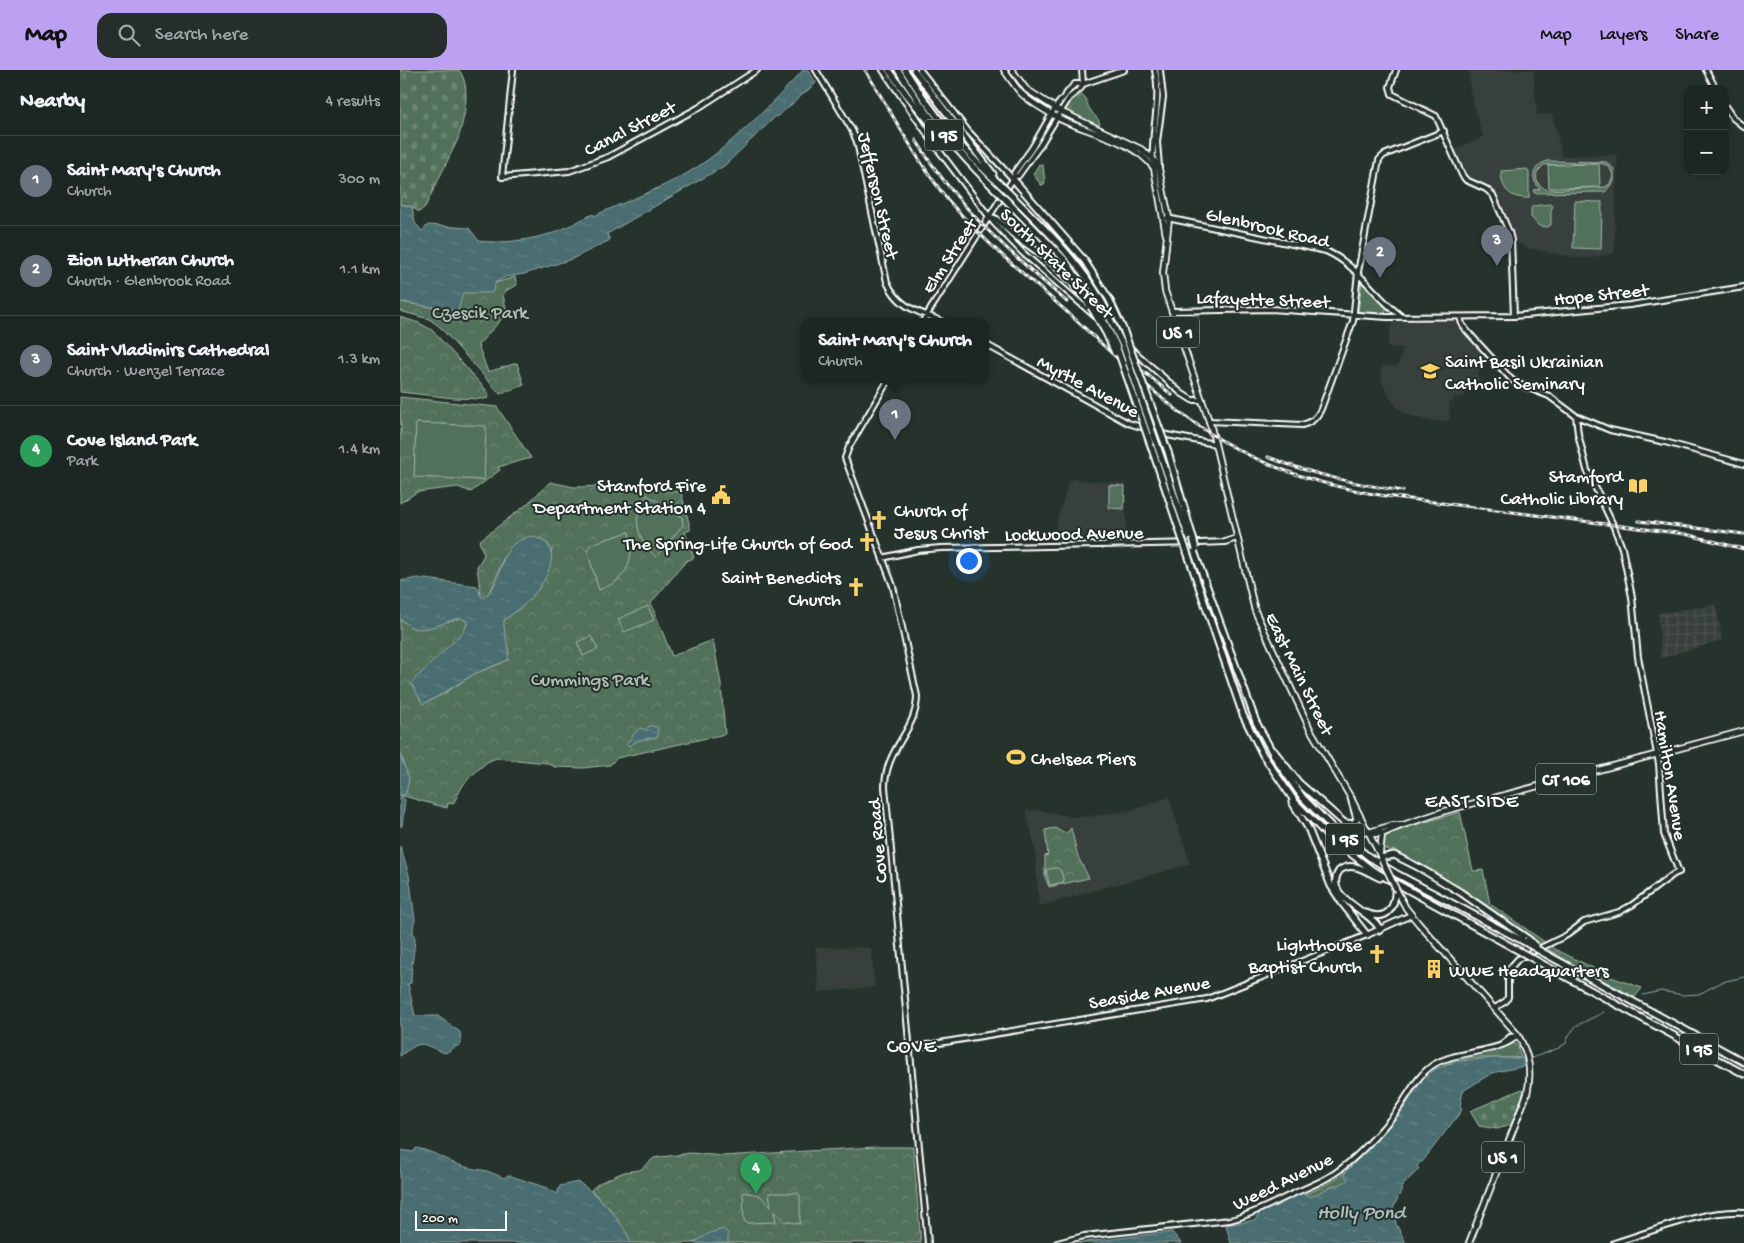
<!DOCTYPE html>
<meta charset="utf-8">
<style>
:root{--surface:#1c2622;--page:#252e2a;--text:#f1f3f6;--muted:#a0a5a5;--line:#3a4340;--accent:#bca0f2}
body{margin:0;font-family:"Gochi Hand",sans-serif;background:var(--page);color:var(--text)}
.controls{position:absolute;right:15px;top:15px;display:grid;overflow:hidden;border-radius:10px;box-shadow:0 2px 12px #0003}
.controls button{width:45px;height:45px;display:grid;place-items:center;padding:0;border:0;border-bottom:1px solid var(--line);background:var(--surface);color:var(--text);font:25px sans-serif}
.scale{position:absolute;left:15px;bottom:12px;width:92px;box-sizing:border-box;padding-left:5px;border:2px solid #fff;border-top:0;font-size:14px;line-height:18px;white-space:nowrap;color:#fff;-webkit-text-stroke:4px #26332d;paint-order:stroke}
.you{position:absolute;left:568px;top:490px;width:18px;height:18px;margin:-12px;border:4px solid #fff;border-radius:50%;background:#1a73e8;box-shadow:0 0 0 8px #1a73e833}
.badge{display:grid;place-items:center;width:32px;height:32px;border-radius:50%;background:var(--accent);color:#fff;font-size:16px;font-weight:700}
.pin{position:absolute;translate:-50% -41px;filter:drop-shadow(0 1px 2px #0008)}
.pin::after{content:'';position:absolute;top:26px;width:18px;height:15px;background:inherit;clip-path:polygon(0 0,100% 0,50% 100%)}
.popup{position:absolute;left:401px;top:248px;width:188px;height:65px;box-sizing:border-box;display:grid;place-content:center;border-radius:10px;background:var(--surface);filter:drop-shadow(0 1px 4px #0005);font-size:16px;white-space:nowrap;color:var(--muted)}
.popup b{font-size:19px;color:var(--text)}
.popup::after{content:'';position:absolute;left:50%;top:100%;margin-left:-10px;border:10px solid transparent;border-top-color:var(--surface)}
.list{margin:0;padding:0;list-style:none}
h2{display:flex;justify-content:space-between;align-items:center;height:65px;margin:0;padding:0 20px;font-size:21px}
h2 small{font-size:16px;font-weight:400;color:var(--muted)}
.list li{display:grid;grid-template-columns:32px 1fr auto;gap:15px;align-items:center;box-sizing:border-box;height:90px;padding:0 20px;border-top:1px solid var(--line)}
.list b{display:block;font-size:19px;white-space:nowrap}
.list p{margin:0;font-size:16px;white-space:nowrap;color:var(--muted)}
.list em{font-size:16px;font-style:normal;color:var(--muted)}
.icon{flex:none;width:28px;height:28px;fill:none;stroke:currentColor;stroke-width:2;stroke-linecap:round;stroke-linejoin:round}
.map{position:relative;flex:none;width:1344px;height:1173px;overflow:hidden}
header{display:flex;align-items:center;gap:30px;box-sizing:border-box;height:70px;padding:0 25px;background:var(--accent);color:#111}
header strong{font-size:24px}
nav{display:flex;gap:28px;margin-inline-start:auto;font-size:18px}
.search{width:350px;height:45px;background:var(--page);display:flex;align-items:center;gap:12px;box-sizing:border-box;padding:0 18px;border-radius:15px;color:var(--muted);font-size:19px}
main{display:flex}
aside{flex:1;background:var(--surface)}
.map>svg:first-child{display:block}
.built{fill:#393f3d}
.industrial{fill:url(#industrial-grid)}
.grass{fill:url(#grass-dots);stroke:#a8b8ac}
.cemetery{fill:url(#cemetery-stones);stroke:#a8b8ac}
.park{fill:url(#park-crowns);stroke:#a8b8ac}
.pitch{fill:#51715a;stroke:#a8b8ac;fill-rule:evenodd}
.water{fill:url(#water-ripples);stroke:#92a7a9}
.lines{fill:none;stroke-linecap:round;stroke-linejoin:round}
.stream{stroke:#92a7a9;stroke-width:1}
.secondary-casing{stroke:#fff;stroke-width:8}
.primary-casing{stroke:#fff;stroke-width:8}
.highway-casing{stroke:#fff;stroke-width:9}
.secondary{stroke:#26332d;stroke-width:4}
.primary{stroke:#26332d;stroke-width:4.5}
.highway{stroke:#26332d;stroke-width:5}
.rail-casing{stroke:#fff;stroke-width:3}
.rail{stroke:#26332d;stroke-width:1;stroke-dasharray:4;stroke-linecap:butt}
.primary-bridge-casing{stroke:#fff;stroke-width:8;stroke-linecap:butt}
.highway-bridge-casing{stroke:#fff;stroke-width:9;stroke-linecap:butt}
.primary-bridge{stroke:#26332d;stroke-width:4.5}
.highway-bridge{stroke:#26332d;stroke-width:5}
.labels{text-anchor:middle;stroke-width:4;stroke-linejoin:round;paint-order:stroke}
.shield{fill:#26332d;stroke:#bec2c0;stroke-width:1}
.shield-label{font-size:18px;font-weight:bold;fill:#fff}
.street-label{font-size:19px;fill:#fff;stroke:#26332d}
.park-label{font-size:19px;fill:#b1bfb5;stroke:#26332d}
.poi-label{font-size:19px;fill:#fff;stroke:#26332d;text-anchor:end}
.neighbourhood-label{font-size:20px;letter-spacing:1px;fill:#fff;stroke:#26332d}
.water-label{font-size:20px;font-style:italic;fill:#adbdbe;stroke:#26332d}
</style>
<header>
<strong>Map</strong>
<div class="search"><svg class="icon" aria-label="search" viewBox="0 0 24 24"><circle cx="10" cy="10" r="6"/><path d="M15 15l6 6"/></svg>Search here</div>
<nav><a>Map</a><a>Layers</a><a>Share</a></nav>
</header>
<main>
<aside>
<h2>Nearby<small>4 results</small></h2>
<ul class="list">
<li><span class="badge" style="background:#6b7280">1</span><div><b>Saint Mary's Church</b><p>Church</p></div><em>300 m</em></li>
<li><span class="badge" style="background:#6b7280">2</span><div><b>Zion Lutheran Church</b><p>Church · Glenbrook Road</p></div><em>1.1 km</em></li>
<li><span class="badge" style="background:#6b7280">3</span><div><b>Saint Vladimirs Cathedral</b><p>Church · Wenzel Terrace</p></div><em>1.3 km</em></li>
<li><span class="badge" style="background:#2e9e5b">4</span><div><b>Cove Island Park</b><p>Park</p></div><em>1.4 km</em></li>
</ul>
</aside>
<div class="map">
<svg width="1344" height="1173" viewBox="0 0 1344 1173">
<defs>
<pattern id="industrial-grid" width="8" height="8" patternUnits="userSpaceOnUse" patternTransform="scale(1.25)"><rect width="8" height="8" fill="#393f3d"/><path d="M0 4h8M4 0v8" fill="none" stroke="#4d5250"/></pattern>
<pattern id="grass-dots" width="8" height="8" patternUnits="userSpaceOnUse" patternTransform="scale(1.25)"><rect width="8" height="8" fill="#51715a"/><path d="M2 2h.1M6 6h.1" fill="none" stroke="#6b8673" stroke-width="1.8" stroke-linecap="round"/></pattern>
<pattern id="cemetery-stones" width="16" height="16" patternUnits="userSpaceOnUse" patternTransform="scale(1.25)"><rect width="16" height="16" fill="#51715a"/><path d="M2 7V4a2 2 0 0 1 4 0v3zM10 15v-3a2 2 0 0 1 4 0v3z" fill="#6b8673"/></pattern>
<pattern id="park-crowns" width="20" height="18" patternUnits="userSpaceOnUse" patternTransform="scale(1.25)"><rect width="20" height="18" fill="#51715a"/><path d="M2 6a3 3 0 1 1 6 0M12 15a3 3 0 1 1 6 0" fill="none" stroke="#6b8673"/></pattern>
<pattern id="water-ripples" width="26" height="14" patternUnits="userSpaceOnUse" patternTransform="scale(1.25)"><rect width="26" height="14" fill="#496d6f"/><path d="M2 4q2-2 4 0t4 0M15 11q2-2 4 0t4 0" fill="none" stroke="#648385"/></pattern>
</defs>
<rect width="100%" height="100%" fill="#26332d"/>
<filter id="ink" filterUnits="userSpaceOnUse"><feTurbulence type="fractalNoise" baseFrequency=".02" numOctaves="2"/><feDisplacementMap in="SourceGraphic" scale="10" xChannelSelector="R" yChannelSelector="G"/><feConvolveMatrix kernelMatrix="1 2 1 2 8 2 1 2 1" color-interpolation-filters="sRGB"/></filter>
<g filter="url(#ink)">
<path class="built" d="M1069,0H1133L1137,45L1152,44L1162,86L1217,85L1214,183L1190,188H1178L1127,178L1121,175L1116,171L1098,128L1092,120L1067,106L1059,96L1053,80L1083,67L1070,21Z
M1042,251H1053L1058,253L1063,262L1088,290L1078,302L1080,318L1065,320L1066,326L1054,328V331L1049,332L1050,350L1030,351L1018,348L1006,344L996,336L985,319L982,310L981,296H997L1004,278L987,277L992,252Z
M669,409L726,414V472L651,473Z
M769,727L790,794L639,836L635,777L626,740L643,741L672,747H687L734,740Z
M416,877L471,878L475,917L419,922Z"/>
<path class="industrial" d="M1316,535L1322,570L1261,588L1258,543Z"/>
<path class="grass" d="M639,94L643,95L645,113L643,115H641L633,104Z"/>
<path class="cemetery" d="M0,0H59C72,17 64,49 58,69L25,137L19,142L12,137L0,134Z
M1122,1019L1124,1021L1111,1055L1097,1059L1079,1056L1070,1041Z"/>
<path class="park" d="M681,24C688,27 686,35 691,41C695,47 698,47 700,54L697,56L667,43L666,39L671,31Z
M115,207L117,215L107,220L103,225L107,243L78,275L88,302L117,293L124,315L100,324L39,256L29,249L0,241V232L57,241L62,223Z
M962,212L986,238V241L985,244L958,242Z
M0,247L19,253L32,260L88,322V328L85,329L54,328L0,322Z
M0,327L97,337L131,388L98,397L100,400L71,422L58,417L17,422L0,433V364H1Z
M150,412L174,417L215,416L281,422L290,457V460L285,462L294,488L286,491L251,533L272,586L313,570L321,614L325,664L217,688L210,695L183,698L155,697L147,693L96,688L87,692L71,706L63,715L53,734L48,733L47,738L0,725L4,692L0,685V549L12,558H23L61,548L67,551V555L63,562L12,613L23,634L43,624L74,604L102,593L109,584L103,558L104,550L123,536L140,517L152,480L148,474L141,468L104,486L93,516L84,529L81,526L77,497L84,485L79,471L126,435Z
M1060,742L1073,801L1083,800L1090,834L1155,879L1211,907L1242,918L1235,927C1206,912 1175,897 1148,879C1109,854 1073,825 1034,801C1024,795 987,782 983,776L984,768L992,762Z
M655,758L663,763L668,762L671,758L678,787L689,808L649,817L645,807V786L648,785L645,760Z
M1113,973L1118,976L1121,988H1071L1042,995V993C1066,986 1090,982 1113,973Z
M476,1077H513L521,1173H231L211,1140L191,1120L199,1113L224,1102L240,1100L254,1088L291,1083L322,1086Z
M951,1095V1111L917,1129L896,1128C916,1119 938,1112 951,1095Z"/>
<path class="pitch" d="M1147,91L1206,92L1214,99V111L1205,122L1134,123V120L1140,119C1130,109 1132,96 1147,91ZM1200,93L1209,96L1213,105L1210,114L1205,117L1148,120C1139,117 1135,111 1137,102L1144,95Z
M1199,94L1200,117L1149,118L1148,95Z
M1127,99L1129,101V128C1111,129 1101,120 1101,101Z
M1175,131L1202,132L1201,179L1173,178Z
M1150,134L1153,136L1151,140V155L1147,157L1139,156L1131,147V138L1133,136Z
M16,353L86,356L84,410L14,407Z
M709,415L725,416L724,439L709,438Z
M247,425L282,447L283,455L256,487C237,470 230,446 247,425Z
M229,462C234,491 229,509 199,520L187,480L191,474Z
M248,536L254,550L224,562L218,549Z
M191,566L198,579L183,586L177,572Z
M653,798H657L661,801L664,812L651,815L649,814L646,800Z
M343,1122L359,1125L371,1136L369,1123H398L400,1125V1154L385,1151L374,1141L376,1152L347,1153L344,1151Z"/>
<path class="water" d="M403,0H408L416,13L377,47L376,46L324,96L207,164L210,170L172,189L124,204L106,207L96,212L92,223H63L58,241L0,232V134L12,137L15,153L22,161L28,155L69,158L79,171C103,174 130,170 153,163C167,158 180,150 193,144L194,146C232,128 274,115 309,89C343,63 374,32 403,0Z
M131,466C172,476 142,519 123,536C117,541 110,545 104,550C103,564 110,576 108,590L74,604L35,628L23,634L11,613L63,562L67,555V551L61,548C46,550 30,562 13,558C9,557 4,551 0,549V511L18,508L77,516L81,526L84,528C87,525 91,520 94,516C105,494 101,473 131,466Z
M249,656H253L257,658L258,664L257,667L239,670L229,676L226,674L239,658L246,660Z
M0,685L9,708L6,724L1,725L5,730L2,756H0Z
M0,776L9,805L15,850C13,855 12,863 15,868C14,883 11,897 11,913L8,914L15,946H38L60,962L61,974L45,983C19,973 23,969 0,986Z
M1094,988H1123L1124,996L1092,1003L1063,1021L1060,1036L1062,1040L1022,1092H1020L1017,1096L1019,1099L1004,1114L993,1139L996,1154L1006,1173H831L826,1155L855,1150L860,1143L901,1123L911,1127L934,1115H939L948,1110L944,1104L1000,1044L1020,1014L1035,999L1058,991Z
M16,1078C33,1081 41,1088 56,1094C64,1097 73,1099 82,1100C89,1101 97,1105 104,1108L108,1105L147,1118L157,1124L160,1116L178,1112C199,1125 222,1150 231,1173H0V1080L14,1082Z
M323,1159L328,1163V1173H293L310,1163Z
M772,1162L781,1173H677Z"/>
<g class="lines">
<path class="stream" d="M1243,925L1261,921L1283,925L1299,924L1322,912L1344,907
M1129,989L1159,978L1166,973L1169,965L1176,956L1204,942"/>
<g class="secondary-casing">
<path id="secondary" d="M113,0L102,107L169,101L208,87L298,38L357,0
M416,0L452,60L457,72L487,212C499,238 517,241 541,251
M483,0L537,78L594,153L623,183L696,247
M520,0L568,61L613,109
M682,0L683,14
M996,0L990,17L992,24L1036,46L1062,105L1066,110L1086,119L1093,125L1109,162L1111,170L1114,246
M1306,0L1316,19
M1325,36L1333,48L1344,57
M753,90C751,59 762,31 755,0
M759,96L757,72L763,27L760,0
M615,106L614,103L632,78L655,38L671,18L675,14H683L724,0
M767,148L926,181C959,196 973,225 1001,246
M772,241L871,239L987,247L1114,246L1230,235L1344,217
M1060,247L1062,254L1067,261L1112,310L1123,316L1149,326L1176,346L1210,360L1265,372L1344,394
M523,251L613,109L615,106H618L639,77L669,28L681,18L683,14
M710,260L781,323L792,330H802
M585,274L728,353L767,365L815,374
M489,309L449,377L445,388L493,516L517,626C517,661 485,678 485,717L528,1173
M809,351L902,355C911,353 917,348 921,339L953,251L958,202L979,90L984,85L1044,61
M482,488L518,480L541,478L800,473L825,472L837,468
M1095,938L1106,931L1108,927V904L1111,897L1118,889L1167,865L1184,852L1219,842L1232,835L1274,804L1279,802L1264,764L1259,694L1238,587L1232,527L1222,478L1214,457L1187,400L1178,364L1176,346
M1103,973L1110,967L1116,966
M509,978L807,929L967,865
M657,1173L684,1166L830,1150C848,1146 865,1137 882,1129C897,1121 913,1116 927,1108C952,1094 975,1068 993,1046C1007,1029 1015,1007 1033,995C1056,980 1100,984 1118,965
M1214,1173C1254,1161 1302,1140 1344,1142"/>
</g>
<g class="primary-casing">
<path id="primary" d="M604,0C609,7 614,15 620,22C628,31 651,44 662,50C693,64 733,70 754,98L766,165
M612,0L626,19L660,41L741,79L753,89L759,99L769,148L763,203L765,221L811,357L855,541L910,659L951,728L982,789
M969,762L974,764L984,763L1003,755L1045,741L1344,661
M969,762L993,755H1001
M980,782L982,764
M997,821L1006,838L1019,854L1118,965C1129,985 1132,1002 1127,1024L1069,1173
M967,865L1011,845"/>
</g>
<g class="highway-casing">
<path id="highway" d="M489,0L507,25L540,65
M498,0C526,46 560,85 598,122
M505,0C532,43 564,83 602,116
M514,0L593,104
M613,109L684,190L709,229
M610,124C644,158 678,190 702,232
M606,130L664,189L696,235
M590,147L596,149L613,164L652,192L671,211L691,237
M750,373L782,468
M757,375L789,468
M768,382L793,468
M793,478L856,652L877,691L903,728L934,759L969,787L997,804L1123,871
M786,479L843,645L863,685L895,732L927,765L972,800L1112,877
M874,681L899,713L949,757L957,762H969
M892,732L908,758L931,816L942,833L967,865
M947,753L953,754L957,749L951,728
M981,788L994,785L1018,797L1060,822L1128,869
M966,843C988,852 996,837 995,817
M980,860C972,840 922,828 939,801C952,790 967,802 980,808
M1142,882L1344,992
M1139,892L1344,1004"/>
</g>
<use href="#secondary" class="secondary"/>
<use href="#primary" class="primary"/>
<use href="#highway" class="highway"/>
<g class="rail-casing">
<path id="rail" d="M465,0C492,43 516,90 548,130C583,171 626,206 666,241C716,286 767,340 826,373C876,402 929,417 986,426L1285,464L1344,479
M516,70C557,138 609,181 667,232
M743,301L772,325
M868,387C914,405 955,414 1003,421
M1239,451L1344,464"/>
</g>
<use href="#rail" class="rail"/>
<g class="primary-bridge-casing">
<path id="primary-bridge" d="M982,790L997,821"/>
</g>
<g class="highway-bridge-casing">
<path id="highway-bridge" d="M602,116L610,124
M598,122L606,130
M709,229L723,259L768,382
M702,232L723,276L757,375
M696,235L716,275L750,373
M691,237L706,263L715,283
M782,468L786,479
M793,468L796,479
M1128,869L1136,876
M1123,871L1142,882
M1112,877L1139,892"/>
</g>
<use href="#primary-bridge" class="primary-bridge"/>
<use href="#highway-bridge" class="highway-bridge"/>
</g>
</g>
<defs>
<g id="university-bare" transform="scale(1.5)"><path d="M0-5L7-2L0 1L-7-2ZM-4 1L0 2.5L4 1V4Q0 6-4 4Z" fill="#ffd166" stroke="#26332d" stroke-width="2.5" paint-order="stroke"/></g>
<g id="library-bare" transform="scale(1.5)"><path d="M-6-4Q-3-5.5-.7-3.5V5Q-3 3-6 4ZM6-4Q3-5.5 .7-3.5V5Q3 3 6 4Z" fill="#ffd166" stroke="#26332d" stroke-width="2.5" paint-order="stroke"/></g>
<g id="civic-bare" transform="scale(1.5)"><path d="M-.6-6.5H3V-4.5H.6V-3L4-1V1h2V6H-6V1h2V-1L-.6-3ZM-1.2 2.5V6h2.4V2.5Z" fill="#ffd166" stroke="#26332d" stroke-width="2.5" paint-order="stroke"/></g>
<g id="church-bare" transform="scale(1.5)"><path d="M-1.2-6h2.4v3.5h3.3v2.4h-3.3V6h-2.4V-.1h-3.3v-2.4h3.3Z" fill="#ffd166" stroke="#26332d" stroke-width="2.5" paint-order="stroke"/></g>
<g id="stadium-bare" transform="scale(1.5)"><path d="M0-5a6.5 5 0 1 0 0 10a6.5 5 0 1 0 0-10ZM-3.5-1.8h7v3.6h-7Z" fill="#ffd166" stroke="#26332d" stroke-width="2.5" paint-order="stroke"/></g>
<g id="building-bare" transform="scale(1.5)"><path d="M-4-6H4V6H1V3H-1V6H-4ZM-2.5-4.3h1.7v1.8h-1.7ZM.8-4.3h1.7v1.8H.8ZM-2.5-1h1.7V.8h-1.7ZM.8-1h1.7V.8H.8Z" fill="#ffd166" stroke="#26332d" stroke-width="2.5" paint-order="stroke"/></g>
</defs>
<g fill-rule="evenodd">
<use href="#university-bare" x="1030" y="301"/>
<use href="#library-bare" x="1238" y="416"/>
<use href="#civic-bare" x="321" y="425"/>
<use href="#church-bare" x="479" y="450"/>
<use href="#church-bare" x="467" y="472"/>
<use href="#church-bare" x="456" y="517"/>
<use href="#stadium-bare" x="616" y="687"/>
<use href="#church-bare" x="977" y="884"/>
<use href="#building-bare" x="1034" y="899"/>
</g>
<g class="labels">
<g class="shield">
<rect x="525" y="49.5" width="38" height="31" rx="4"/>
<rect x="757" y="246.5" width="42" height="31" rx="4"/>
<rect x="1136" y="693.5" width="60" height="31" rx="4"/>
<rect x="926" y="753.5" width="38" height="31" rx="4"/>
<rect x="1280" y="963.5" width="38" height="31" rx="4"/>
<rect x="1082" y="1071.5" width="42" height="31" rx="4"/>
</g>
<g class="shield-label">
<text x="544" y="71">I 95</text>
<text x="778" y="268">US 1</text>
<text x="1166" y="715">CT 106</text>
<text x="945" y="775">I 95</text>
<text x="1299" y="985">I 95</text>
<text x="1103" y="1093">US 1</text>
</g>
<g class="street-label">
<text transform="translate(229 57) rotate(-27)" y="7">Canal Street</text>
<text transform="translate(480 125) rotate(77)" y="7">Jefferson Street</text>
<text transform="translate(868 156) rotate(13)" y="7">Glenbrook Road</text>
<text transform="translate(548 185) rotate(-57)" y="7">Elm Street</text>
<text transform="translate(658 192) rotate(44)" y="7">South State Street</text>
<text transform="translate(1201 223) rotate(-6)" y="7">Hope Street</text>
<text transform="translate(863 228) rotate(2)" y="7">Lafayette Street</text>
<text transform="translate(689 315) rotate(28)" y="7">Myrtle Avenue</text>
<text transform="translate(674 462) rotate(-1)" y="7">Lockwood Avenue</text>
<text transform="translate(901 603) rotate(64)" y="7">East Main Street</text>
<text transform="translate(1272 705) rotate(81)" y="7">Hamilton Avenue</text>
<text transform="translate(476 771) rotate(-95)" y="7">Cove Road</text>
<text transform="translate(749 921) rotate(-10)" y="7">Seaside Avenue</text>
<text transform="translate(882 1110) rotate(-26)" y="7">Weed Avenue</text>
</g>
<g class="park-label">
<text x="80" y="248">Czescik Park</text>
<text x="190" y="615">Cummings Park</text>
</g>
<g class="poi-label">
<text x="1045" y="297" text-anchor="start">Saint Basil Ukrainian<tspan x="1045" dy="22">Catholic Seminary</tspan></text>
<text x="1223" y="412">Stamford<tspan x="1223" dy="22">Catholic Library</tspan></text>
<text x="306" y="421">Stamford Fire<tspan x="306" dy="22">Department Station 4</tspan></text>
<text x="494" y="446" text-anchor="start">Church of<tspan x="494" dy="22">Jesus Christ</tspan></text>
<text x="452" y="479">The Spring-Life Church of God</text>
<text x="441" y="513">Saint Benedicts<tspan x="441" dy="22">Church</tspan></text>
<text x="631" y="694" text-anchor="start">Chelsea Piers</text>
<text x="962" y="880">Lighthouse<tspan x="962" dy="22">Baptist Church</tspan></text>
<text x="1049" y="906" text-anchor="start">WWE Headquarters</text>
</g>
<g class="neighbourhood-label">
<text x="1072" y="737">EAST SIDE</text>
<text x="512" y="982">COVE</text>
</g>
<g class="water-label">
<text x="961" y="1148">Holly Pond</text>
</g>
</g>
</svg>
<div class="controls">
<button>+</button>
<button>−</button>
</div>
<div class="scale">200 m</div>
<div class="you"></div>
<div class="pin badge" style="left:495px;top:370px;background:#6b7280">1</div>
<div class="popup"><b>Saint Mary's Church</b>Church</div>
<div class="pin badge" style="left:980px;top:208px;background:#6b7280">2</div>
<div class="pin badge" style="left:1097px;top:196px;background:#6b7280">3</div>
<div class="pin badge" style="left:356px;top:1124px;background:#2e9e5b">4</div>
</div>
</main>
